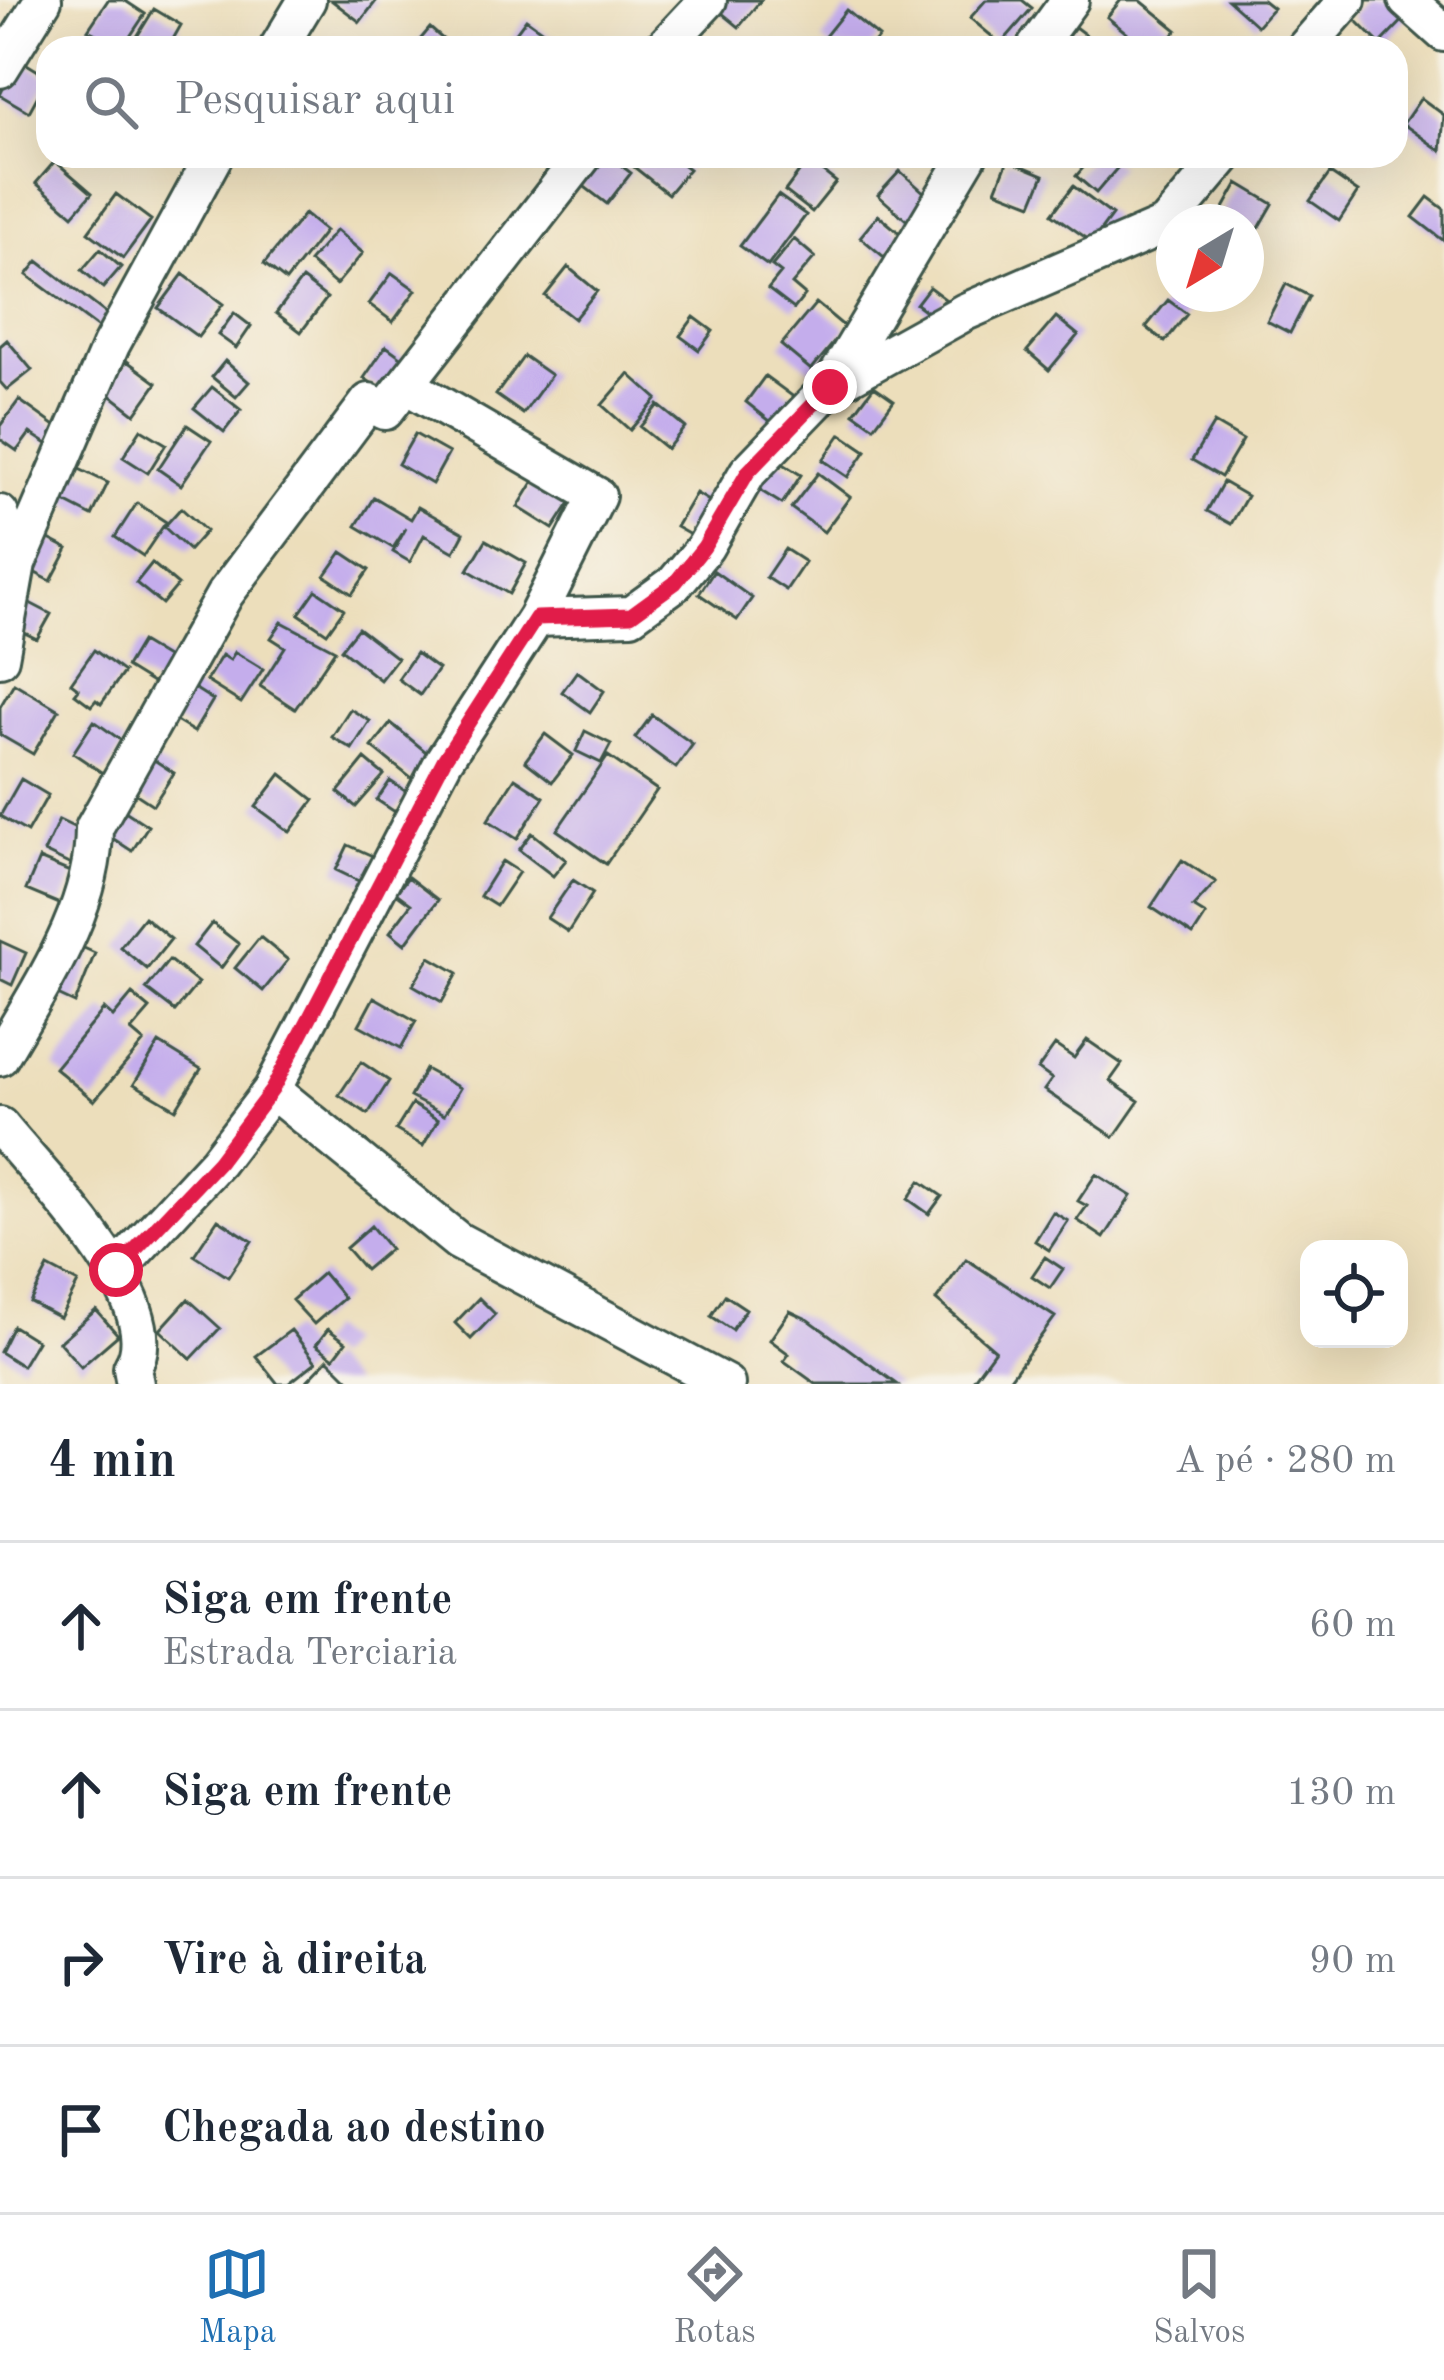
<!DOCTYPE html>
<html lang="pt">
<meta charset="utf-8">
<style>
:root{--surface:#fff;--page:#f2f2f3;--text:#1f2937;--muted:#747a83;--line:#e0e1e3;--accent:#1f6fb2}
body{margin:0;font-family:"Old Standard TT",serif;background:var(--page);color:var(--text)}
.controls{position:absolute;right:36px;bottom:36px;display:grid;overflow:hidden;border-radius:24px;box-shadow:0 12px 48px #0002}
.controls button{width:108px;height:108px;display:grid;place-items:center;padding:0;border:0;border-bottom:3px solid var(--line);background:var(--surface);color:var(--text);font:60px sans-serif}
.compass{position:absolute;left:1156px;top:204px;width:108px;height:108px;border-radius:50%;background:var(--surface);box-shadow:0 12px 48px #0002;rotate:218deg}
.stop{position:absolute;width:36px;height:36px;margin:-27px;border:9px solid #e11d48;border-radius:50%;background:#fff}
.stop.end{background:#e11d48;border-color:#fff;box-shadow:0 3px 12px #0008}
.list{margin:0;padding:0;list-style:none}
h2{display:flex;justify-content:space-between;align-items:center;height:156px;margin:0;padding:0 48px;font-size:51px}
h2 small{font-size:39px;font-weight:400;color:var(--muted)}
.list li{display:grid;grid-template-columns:78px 1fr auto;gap:36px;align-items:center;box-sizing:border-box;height:168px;padding:0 48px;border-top:3px solid var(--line)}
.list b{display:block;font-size:45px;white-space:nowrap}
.list p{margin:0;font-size:39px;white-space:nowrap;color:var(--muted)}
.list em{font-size:39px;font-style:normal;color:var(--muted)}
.icon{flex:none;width:66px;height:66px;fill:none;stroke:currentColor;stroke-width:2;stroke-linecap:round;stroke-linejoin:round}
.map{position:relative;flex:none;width:1444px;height:1384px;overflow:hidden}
.search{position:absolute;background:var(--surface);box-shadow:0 12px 48px #0002;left:36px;right:36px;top:36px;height:132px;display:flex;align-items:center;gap:30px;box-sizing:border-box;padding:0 42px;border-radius:36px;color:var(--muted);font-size:45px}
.sheet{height:828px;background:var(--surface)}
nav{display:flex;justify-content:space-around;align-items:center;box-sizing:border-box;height:168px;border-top:3px solid var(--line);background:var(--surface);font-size:33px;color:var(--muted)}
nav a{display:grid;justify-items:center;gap:6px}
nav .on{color:var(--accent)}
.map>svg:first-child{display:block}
.building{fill:#c4adec}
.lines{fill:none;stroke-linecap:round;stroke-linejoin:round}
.minor-casing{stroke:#3e5548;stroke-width:42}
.minor{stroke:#fff;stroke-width:36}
.route{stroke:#e11d48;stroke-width:15}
</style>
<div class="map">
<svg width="1444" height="1384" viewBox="0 0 1444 1384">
<rect width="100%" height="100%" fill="#f7f3e8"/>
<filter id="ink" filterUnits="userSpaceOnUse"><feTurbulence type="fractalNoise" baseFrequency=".00833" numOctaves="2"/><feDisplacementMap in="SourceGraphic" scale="24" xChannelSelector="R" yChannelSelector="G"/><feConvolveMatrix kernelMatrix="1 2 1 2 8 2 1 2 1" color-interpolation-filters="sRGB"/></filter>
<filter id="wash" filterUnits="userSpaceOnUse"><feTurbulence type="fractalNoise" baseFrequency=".004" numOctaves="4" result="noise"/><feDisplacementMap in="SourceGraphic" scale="48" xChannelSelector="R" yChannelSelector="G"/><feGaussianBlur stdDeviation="2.7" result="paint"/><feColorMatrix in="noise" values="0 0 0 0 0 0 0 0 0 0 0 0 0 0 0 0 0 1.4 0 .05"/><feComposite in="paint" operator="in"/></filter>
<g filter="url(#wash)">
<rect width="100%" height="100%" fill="#ecdebb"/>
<g id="blocks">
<path class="building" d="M108,0H124L145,14L123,47L88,30Z
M331,0H377L360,22Z
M706,0H761L739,27Z
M986,0H1022L1032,8L1001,44L970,18Z
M1121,0H1140L1177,30L1163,48H1145L1107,17Z
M1228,0H1263L1273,8L1257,26Z
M1367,0H1402L1413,10L1380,44L1352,16Z
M154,9L181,25L168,48H130Z
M846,10L879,37L870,48H832L822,40Z
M526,19L551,37L543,48H525L511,39Z
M1075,27L1103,48H1059Z
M430,28L453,48H413Z
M17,58L48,77L29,112L0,95Z
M1421,98L1444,115L1441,151L1403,124Z
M590,156H609L631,173L607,204L573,178Z
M643,156H672L689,169L668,194L634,167Z
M1093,156H1106L1119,166L1096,193L1076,176Z
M808,160L836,182L812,212L785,191Z
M1008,160L1044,175L1032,204L996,190Z
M55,161L92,193L73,215L36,183Z
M900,171L936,203L914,227L878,195Z
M1330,173L1358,192L1339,221L1310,201Z
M1238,183L1273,204L1258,230L1223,210Z
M1073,186L1112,215L1092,242L1052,214Z
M116,194L151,220L123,258L88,232Z
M778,195L806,215L768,266L740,246Z
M1428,197L1444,209V241L1413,217Z
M304,214L325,231L286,281L264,264Z
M878,215L902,235L884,257L860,237Z
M336,230L363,253L336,285L309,262Z
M794,239L815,257L792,284L805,295L794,309L768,289L781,273L772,266Z
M100,249L121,267L103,288L82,270Z
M38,261L108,315L98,328L27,275Z
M568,267L597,291L574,319L545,296Z
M392,273L416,290L393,322L369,304Z
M183,274L223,304L198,337L158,308Z
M302,279L327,298L301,332L276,313Z
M1286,284L1309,296L1290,333L1267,321Z
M929,287L945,299L932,316L916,304Z
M1168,300L1187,314L1165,342L1146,327Z
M816,303L846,328L811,370L781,345Z
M234,313L251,326L236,348L218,335Z
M694,317L713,331L699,350L680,336Z
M1056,317L1078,335L1049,370L1027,351Z
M7,340L32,370L7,390L0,382V346Z
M386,346L411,364L389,395L364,378Z
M524,356L551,375L523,414L496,395Z
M127,361L157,383L135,414L105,391Z
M225,361L249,382L236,397L212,377Z
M629,374L657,399L630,430L602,405Z
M765,376L795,398L775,425L746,402Z
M874,386L894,400L874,427L854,413Z
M212,387L241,410L224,432L194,408Z
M19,400L58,428L47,444L30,433L17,451L0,439V426Z
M658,405L685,427L667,449L640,427Z
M1214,423L1243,440L1221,477L1192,460Z
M187,425L211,441L181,485L158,469Z
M141,429L166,444L148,473L123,457Z
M415,434L449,453L432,484L398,464Z
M841,434L866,451L848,477L823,460Z
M772,457L801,475L782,504L753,486Z
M75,467L108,483L92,516L59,499Z
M818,473L850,497L824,532L791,508Z
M537,476L573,498L553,529L518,507Z
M1223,482L1247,496L1231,524L1207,511Z
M696,493L719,507L699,540L676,527Z
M374,497L411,519L418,507L464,533L454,552L424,535L410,562L393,552L406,528L393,548L356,526Z
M137,503L166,522L143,556L115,537Z
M181,508L206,531L189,550L164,527Z
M45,537L68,549L51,581L28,569Z
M486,540L526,563L509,594L468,570Z
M785,549L805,562L786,590L766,577Z
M342,552L369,570L352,594L325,576Z
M152,563L178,585L162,604L136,583Z
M714,571L752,598L737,620L699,594Z
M316,590L344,609L327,633L299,614Z
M26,601L51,614L37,639L13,627Z
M282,622L335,650L295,709L260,686L285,647L271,638Z
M358,628L397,658L380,680L341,649Z
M141,642L176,663L160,688L126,667Z
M94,650L124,672L101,704L96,700L91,706L75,694L79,689L71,683Z
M235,652L263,669L241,703L206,681L222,655L230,660Z
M416,653L438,669L420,695L398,679Z
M577,671L604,691L590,712L562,692Z
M183,681L213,700L194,732L163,713Z
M14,683L59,710L33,754L0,735V707Z
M350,709L370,721L352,749L332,737Z
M652,715L693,744L676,768L635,738Z
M94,721L125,743L104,774L73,753Z
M391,723L431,756L412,779L372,747Z
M585,731L611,744L601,763L576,751Z
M545,734L573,755L552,782L525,761Z
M142,752L174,773L153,805L121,784Z
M608,756L657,790L606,864L557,830Z
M365,759L384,775L356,807L338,792Z
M281,774L314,800L290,832L256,807Z
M515,778L544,797L517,839L488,820Z
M21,779L48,795L27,832L0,816Z
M390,781L408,793L395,812L377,800Z
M119,807L148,826L132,851L103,832Z
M59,820L86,833L71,865L44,852Z
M532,833L566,860L553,876L519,850Z
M348,845L377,858L365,884L336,870Z
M39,859L75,874L62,905L26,890Z
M1182,860L1216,882L1193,907L1206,915L1193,935L1151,907Z
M502,861L519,872L496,906L480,896Z
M408,877L438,900L405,944L390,932L411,904L396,893Z
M573,880L593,893L568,932L547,918Z
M144,917L171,939L147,969L120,947Z
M212,923L239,944L221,968L194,946Z
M260,937L288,960L263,991L235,968Z
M0,941L26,953L12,985L0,979Z
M68,941L95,953L75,1003L47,990Z
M430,957L458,973L442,1002L413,985Z
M169,960L198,983L175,1011L146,989Z
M132,994L150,1009L131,1031L144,1042L94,1101L55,1068L104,1009L113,1017Z
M374,997L416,1021L401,1048L359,1025Z
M1087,1040L1122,1064L1110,1081L1139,1101L1114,1137L1044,1090L1052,1079L1038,1069L1055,1045L1074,1058Z
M159,1043L201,1069L176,1109L134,1084Z
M361,1062L389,1081L368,1114L339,1095Z
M425,1069L460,1088L444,1115L410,1097Z
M412,1104L438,1120L423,1146L396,1130Z
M1096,1174L1131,1196L1104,1238L1077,1220L1087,1206L1078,1201Z
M920,1181L942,1196L929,1214L908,1199Z
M1053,1212L1068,1221L1049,1250L1035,1241Z
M218,1219L252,1241L228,1277L194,1255Z
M371,1226L390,1249L365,1270L346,1248Z
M1045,1257L1063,1269L1050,1288L1032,1276Z
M966,1259L1055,1317L1006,1384H970L995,1350L936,1300Z
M48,1267L78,1283L60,1318L30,1302Z
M323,1273L344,1298L314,1324L292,1300Z
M725,1295L746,1309L732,1330L711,1316Z
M479,1298L495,1314L471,1339L455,1323Z
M188,1299L220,1328L191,1359L160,1330Z
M96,1310L118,1335L81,1367L59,1342Z
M790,1311L809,1320L897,1384H816L784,1361L789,1354L770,1340Z
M13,1326L37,1341L22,1366L0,1352Z
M328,1329L346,1342L334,1358L316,1345Z
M291,1330L316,1362L288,1384H278L256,1356Z
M328,1359L353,1384H304Z"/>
</g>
</g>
<g filter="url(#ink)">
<use href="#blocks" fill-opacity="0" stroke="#3e5548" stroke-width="3"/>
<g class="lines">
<g class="minor-casing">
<path id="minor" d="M1407,0L1444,33
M278,48L307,0
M663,48L708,0
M1035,48L1070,0
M1305,48L1347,0
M0,69L43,0
M832,384L968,156
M0,514L17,564L0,658
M17,564L111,345L214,156
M536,618L631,615L675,583L705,547L748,472L830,387L965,312L1166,225L1224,156
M0,1057C40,987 94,911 94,828L225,594L369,402L385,411L583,156
M272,1090L444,760L536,618L597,496L406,385
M0,1126C39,1175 172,1305 132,1368L135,1384
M116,1271L217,1162L272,1090L458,1241L726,1384"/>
</g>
<use href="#minor" class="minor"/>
</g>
</g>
<g class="lines" filter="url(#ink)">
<path class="route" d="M116,1270L218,1162L272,1090L444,760L536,618L631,615L675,583L704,547L748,472L830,387"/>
</g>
</svg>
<div class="controls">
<button><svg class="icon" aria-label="locate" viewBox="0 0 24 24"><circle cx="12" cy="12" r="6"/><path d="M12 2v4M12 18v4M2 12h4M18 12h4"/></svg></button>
</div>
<svg class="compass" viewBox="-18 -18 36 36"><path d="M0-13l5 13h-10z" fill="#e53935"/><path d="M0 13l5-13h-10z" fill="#747a83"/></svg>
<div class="stop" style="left:116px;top:1270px"></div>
<div class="stop end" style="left:830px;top:387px"></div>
<div class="search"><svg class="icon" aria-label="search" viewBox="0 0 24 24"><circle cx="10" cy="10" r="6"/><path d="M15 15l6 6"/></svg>Pesquisar aqui</div>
</div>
<section class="sheet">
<h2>4 min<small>A pé · 280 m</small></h2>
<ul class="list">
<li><svg class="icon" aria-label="ahead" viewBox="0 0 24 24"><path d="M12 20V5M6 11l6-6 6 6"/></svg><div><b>Siga em frente</b><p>Estrada Terciaria</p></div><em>60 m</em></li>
<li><svg class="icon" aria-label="ahead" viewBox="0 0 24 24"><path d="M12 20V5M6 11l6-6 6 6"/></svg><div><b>Siga em frente</b></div><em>130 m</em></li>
<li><svg class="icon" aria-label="right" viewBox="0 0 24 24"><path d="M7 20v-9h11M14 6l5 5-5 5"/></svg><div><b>Vire à direita</b></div><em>90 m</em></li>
<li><svg class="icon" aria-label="arrive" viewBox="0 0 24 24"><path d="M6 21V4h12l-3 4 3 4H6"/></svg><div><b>Chegada ao destino</b></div></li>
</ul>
</section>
<nav>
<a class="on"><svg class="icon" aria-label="map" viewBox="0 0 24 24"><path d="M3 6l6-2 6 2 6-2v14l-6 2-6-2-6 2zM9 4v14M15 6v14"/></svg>Mapa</a>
<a><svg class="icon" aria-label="directions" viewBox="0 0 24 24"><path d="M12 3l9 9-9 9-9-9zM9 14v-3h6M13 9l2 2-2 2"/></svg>Rotas</a>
<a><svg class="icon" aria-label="saved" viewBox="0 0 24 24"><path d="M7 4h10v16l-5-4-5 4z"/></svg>Salvos</a>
</nav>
